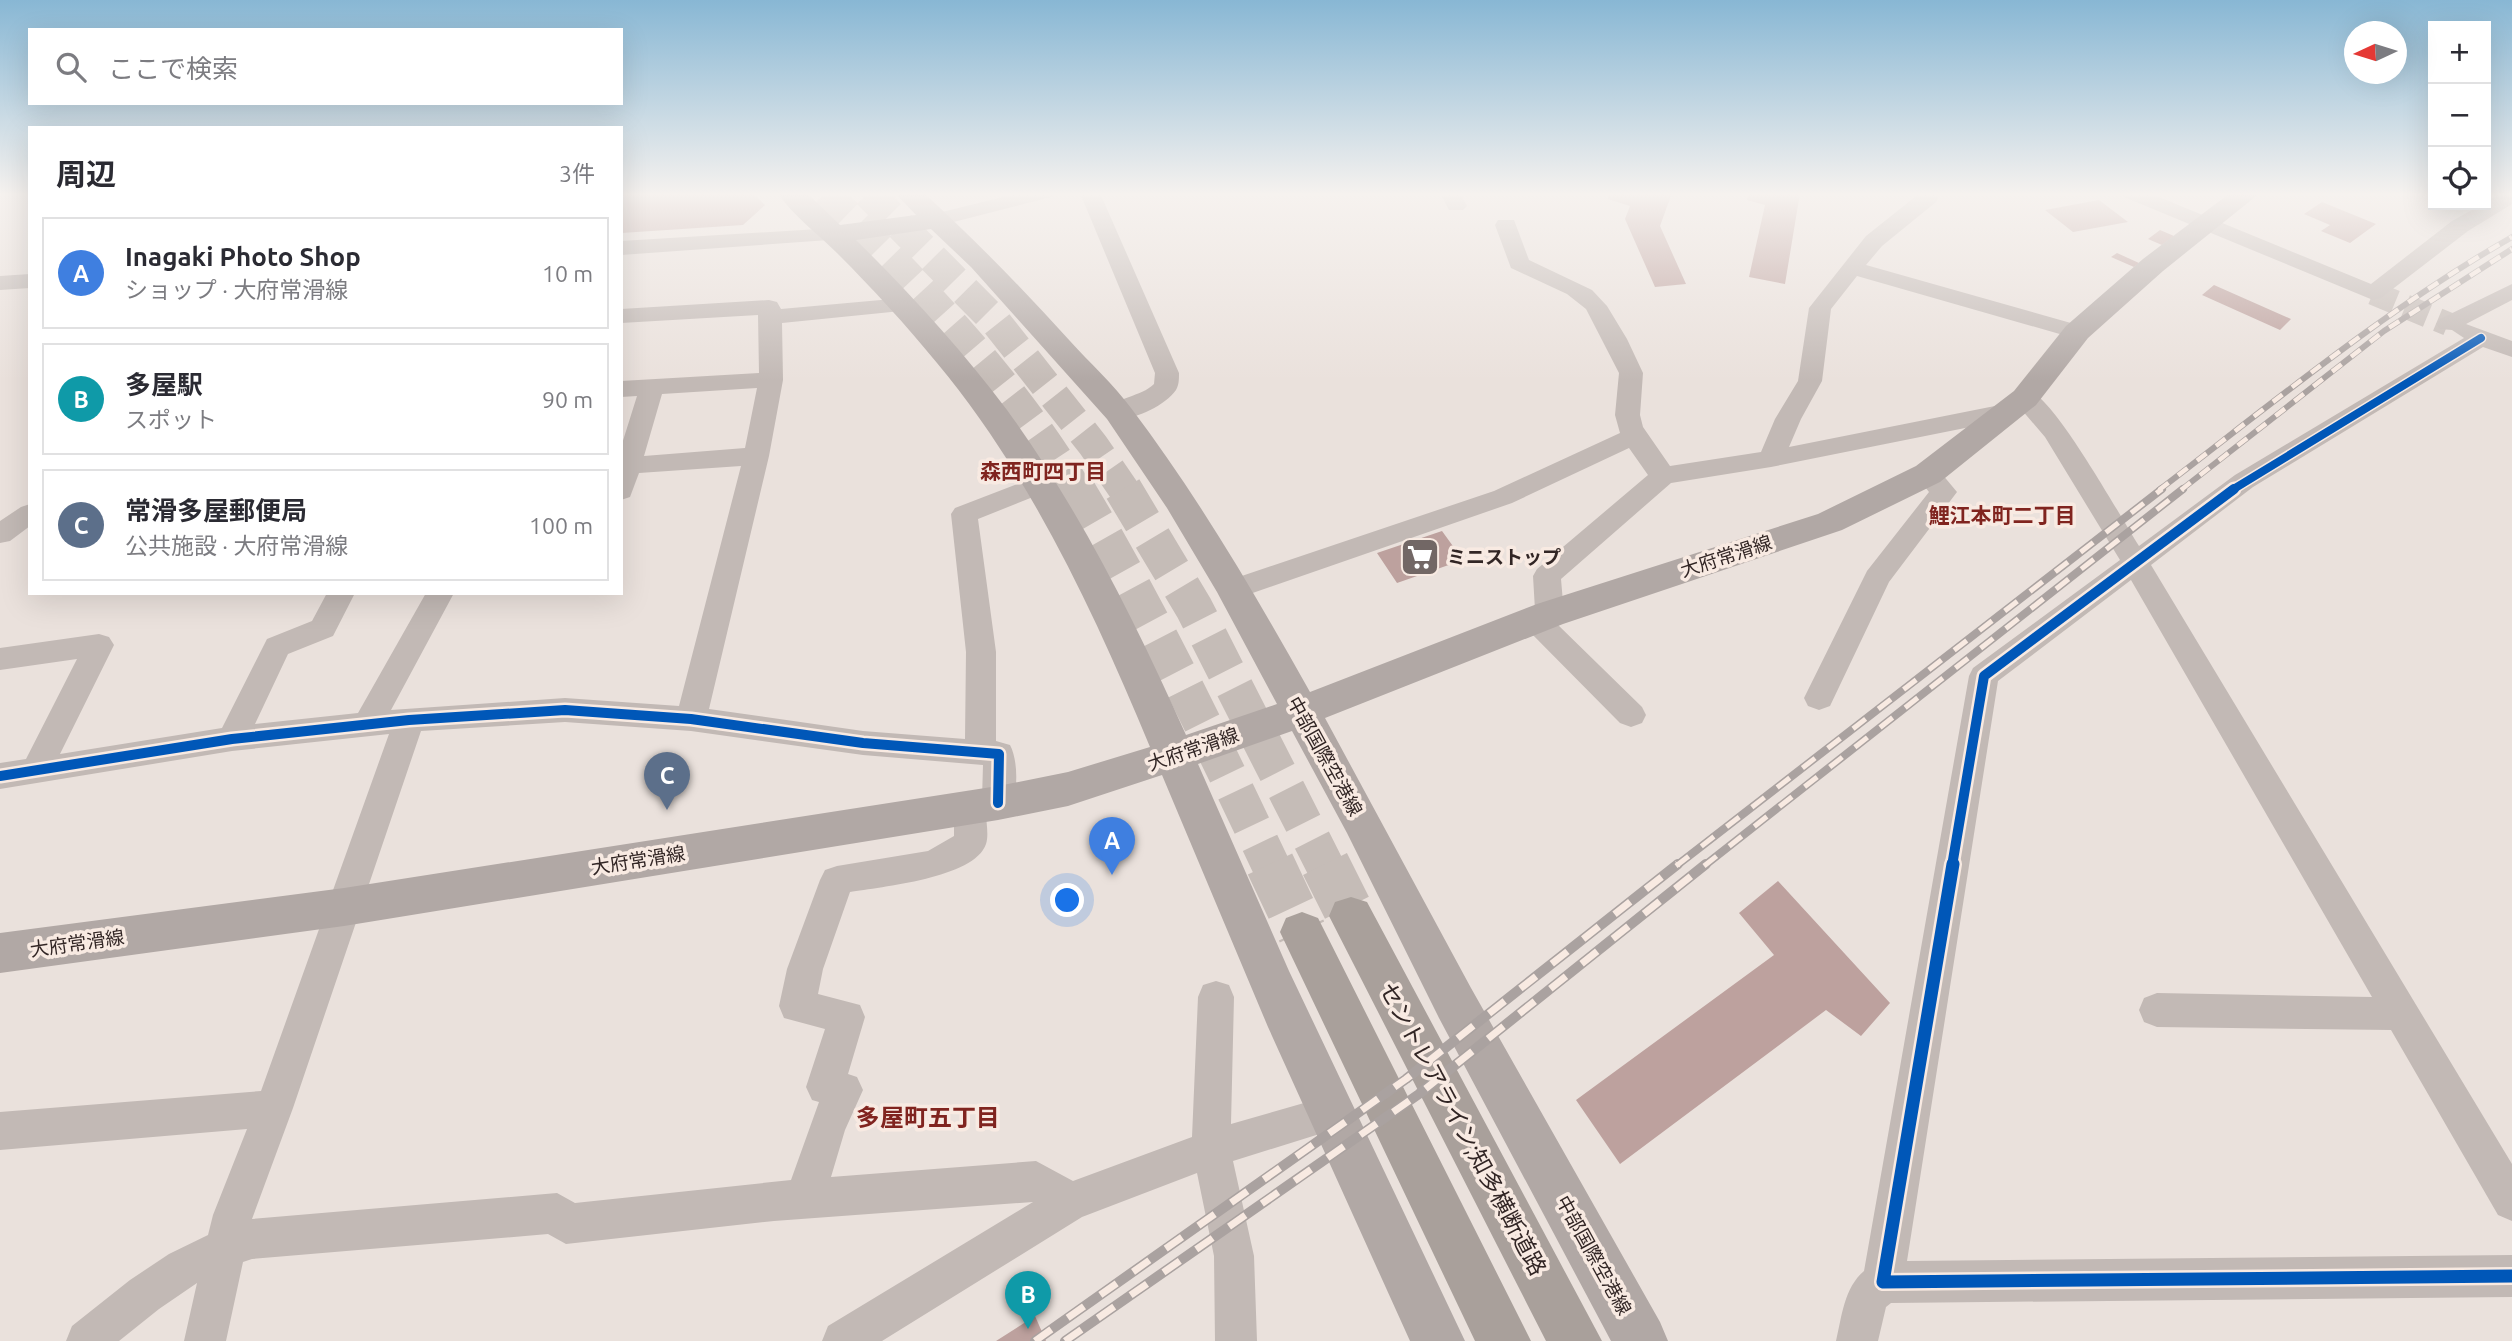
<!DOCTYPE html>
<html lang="ja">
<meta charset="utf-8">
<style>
:root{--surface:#fff;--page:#f7f7f7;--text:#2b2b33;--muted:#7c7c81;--line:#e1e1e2;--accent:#b45309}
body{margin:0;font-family:Ubuntu,"Noto Sans JP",sans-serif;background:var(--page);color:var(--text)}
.controls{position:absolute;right:21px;top:21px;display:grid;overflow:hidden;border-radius:0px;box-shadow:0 7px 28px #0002}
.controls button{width:63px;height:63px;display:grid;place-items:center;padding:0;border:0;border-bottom:2px solid var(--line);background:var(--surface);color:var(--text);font:35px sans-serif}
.compass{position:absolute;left:2344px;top:21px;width:63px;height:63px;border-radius:50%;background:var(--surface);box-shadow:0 7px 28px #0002;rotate:266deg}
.you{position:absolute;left:1068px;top:901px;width:24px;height:24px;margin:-18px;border:5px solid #fff;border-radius:50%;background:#1a73e8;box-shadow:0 0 0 10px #1a73e833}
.badge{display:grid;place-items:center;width:46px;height:46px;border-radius:50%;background:var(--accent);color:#fff;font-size:23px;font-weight:700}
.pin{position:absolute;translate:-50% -58px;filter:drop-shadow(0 2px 4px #0008)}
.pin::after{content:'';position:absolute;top:37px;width:24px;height:21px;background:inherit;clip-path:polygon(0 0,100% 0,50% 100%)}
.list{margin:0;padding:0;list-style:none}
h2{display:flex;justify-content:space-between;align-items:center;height:91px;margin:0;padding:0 28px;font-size:30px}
h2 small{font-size:23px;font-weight:400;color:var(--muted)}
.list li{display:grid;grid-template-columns:46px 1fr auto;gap:21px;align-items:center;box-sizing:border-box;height:112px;margin:0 14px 14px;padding:0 14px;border:2px solid var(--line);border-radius:0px}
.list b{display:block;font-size:26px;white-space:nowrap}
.list p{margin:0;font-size:23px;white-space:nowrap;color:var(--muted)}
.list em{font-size:23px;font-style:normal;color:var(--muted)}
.icon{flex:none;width:38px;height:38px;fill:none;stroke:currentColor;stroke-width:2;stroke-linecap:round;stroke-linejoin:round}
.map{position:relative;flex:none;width:2512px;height:1341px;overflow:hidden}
.search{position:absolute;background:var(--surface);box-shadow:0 7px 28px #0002;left:28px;top:28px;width:595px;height:77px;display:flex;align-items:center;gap:18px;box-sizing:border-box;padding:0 24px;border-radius:0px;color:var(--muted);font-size:26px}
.panel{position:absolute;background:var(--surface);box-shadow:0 7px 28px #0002;left:28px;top:126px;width:595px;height:469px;border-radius:0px}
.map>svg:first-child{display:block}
.building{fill:#bda19e}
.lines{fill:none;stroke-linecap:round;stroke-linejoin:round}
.minor-tunnel{stroke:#c5bcb7;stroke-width:24;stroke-dasharray:24 11;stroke-linecap:butt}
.highway-tunnel-far2{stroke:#c5bcb7;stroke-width:31;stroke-dasharray:31 15;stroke-linecap:butt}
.highway-tunnel-far1{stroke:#c5bcb7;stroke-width:38;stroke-dasharray:38 19;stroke-linecap:butt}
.highway-tunnel{stroke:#c5bcb7;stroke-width:49;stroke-dasharray:49 24;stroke-linecap:butt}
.minor{fill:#c2b9b5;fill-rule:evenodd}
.major{fill:#b1a8a5;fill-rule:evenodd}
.highway{fill:#a9a09b;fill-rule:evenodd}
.rail-far2-casing{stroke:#aaa2a0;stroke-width:6}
.rail-far1-casing{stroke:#aaa2a0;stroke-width:8}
.rail-casing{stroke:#aaa2a0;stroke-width:10}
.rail-far2{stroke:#f8eae2;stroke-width:4.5;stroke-dasharray:12;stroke-linecap:butt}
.rail-far1{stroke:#f8eae2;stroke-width:5;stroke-dasharray:16;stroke-linecap:butt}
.rail{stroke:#f8eae2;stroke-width:7;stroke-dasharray:20;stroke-linecap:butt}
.cycleway-far2-casing{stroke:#f8eae2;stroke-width:11}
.cycleway-far1-casing{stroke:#f8eae2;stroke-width:15}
.cycleway-casing{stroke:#f8eae2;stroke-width:18}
.cycleway-far2{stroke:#0057b8;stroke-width:8}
.cycleway-far1{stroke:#0057b8;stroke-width:10}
.cycleway{stroke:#0057b8;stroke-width:13}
.labels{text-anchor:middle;stroke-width:7;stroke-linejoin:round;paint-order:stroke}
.street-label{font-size:19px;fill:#322625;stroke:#f8eae2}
.poi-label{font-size:19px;font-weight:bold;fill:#322625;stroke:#f8eae2;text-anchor:start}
.neighbourhood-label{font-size:21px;font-weight:bold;fill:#80241f;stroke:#f8eae2}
.near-street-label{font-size:23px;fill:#322625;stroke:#f8eae2}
.near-neighbourhood-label{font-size:24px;font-weight:bold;fill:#80241f;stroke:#f8eae2}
</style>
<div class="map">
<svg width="2512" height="1341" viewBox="0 0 2512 1341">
<rect width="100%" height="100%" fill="#eae1dc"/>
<path class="building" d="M621,193H753L765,205L743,225L621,233Z
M1609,193H1672L1660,226L1686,284L1655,287L1625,219L1630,206L1608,199Z
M1749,193H1800L1785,284L1749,277L1765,205L1747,200Z
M2099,200L2128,222L2073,232L2045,210Z
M2322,202L2376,224L2350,243L2321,231L2330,225L2304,214Z
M2160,230L2174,236L2162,245L2148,239Z
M2117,253L2139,263L2134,267L2111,257Z
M2214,285L2291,319L2280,330L2202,295Z
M1442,531L1463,560L1397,583L1377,553Z
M1778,881L1890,1003L1861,1036L1826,1010L1620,1164L1576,1100L1774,955L1739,913Z
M1035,1316L1046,1341H996Z"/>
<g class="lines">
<path class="minor-tunnel" d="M2373,293L2448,324"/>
<path class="highway-tunnel-far2" d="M825,193C919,284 1009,378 1077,490
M868,193L995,321L1093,445L1124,490"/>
<path class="highway-tunnel-far1" d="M1076,489C1149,610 1210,737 1271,866
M1123,489L1194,608L1325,866"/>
<path class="highway-tunnel" d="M1270,864L1302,932
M1325,864L1351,916"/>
<path class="minor" d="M1019,193H1054L1051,197L938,226L930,225L927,220L930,215Z
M1080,193H1100L1179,373C1179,379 1179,385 1176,390C1164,407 1129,423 1109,418L1106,412C1115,397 1141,397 1154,384L1155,373Z
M1440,193H1460L1467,206L1463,210H1449Z
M1920,193H1940L1936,202L1882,246L1866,265L2085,327L2089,332L2085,337L2077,339L1857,276L1831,309L1822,381L1801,419L1789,447L2010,403L2018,405L2013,398L2016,393C2022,391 2027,389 2032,392C2059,406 2120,516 2139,546L2235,475L2464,338L2452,330L2440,329L2436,324L2440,319L2512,284V300L2466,324L2512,341V357L2483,347L2253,487L2151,565L2512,1164V1221L2498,1215L2391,1030L2157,1027L2144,1022L2139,1010L2144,998L2157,993L2372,997L2131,580L1998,681L1907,1261L2512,1255V1297L1891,1303L1886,1307L1878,1341H1836C1842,1316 1844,1288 1864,1271L1969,676L1973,668L2120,560L2045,437L2021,409L2019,417L2010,419L1771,467L1671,483L1561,579L1564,614L1560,621L1556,623L1642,707L1646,715L1642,723L1631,727L1620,723L1525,627L1521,620L1525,613L1535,610L1533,576L1537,569L1648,475L1629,448L1512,503L1244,596L1234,599L1224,596L1220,589L1224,582L1494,491L1620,433L1615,415L1619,373L1586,309L1567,294L1511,268L1495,225L1498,220H1514L1529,260L1592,290L1607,306L1627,339L1643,373L1640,415L1643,427L1670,466L1761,452L1775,419L1798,381L1809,308L1866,236Z
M2121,193H2149L2371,284L2452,221L2481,205H2486V202L2500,193H2512V204L2468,231L2381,298L2373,300L2124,197Z
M835,228L843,229L846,234L843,239L621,255V241Z
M30,274V288L0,290V276Z
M903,298L911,300L914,305L911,310L782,323L783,380L769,456L709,709L863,731L965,739L966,652L951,514L955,508L1030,479L1039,476L1048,479L1052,485L1048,491L978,519L996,652V741L1010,745C1019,762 1018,796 1009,812L998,816L986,812C986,822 989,835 986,844C975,878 880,887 850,892L823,969L818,994L860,1005L865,1017L848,1074L857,1077L863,1090L845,1130L831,1177L1036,1161L1073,1181L1192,1137L1198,997L1203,985L1216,981L1229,985L1234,997L1231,1124L1332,1095L1345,1100L1351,1113L1345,1126L1233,1161L1254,1256L1257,1341H1215L1214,1256L1197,1173L1082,1217L882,1341H822L828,1326L1033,1202L774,1221L566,1244L548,1234L252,1259L243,1262L226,1341H184L197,1283L159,1309L119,1341H66L72,1326L130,1280L169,1254L208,1235L213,1215L247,1129L0,1150V1112L261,1091L389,734L232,751L0,789V763L26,759L77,659L0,670V648L99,634L109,637L114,645L60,754L222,728L267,639L312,621L327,593H355L333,636L288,654L255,724L358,713L426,593H454L391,710L565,698L679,706L741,466L639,473L630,497L621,500V447L637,396L621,397V381L759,373L758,315L621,323V309L769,300L777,302L781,309ZM757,388L745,448L644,456L662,394ZM565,722L691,731L863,755L983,765L982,799L970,794L959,798L954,807V836L928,851L837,866L825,870L820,880L787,969L779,1006L784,1018L825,1029L806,1087L812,1100L819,1102L791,1180L575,1203L557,1193L252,1219L293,1108L421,731Z
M1928,465L1937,468L1957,492L1889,582L1830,706L1819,710L1808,706L1804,698L1867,571L1929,492L1915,474L1919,468Z
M30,504V526L10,541L0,543V521L21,507Z"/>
<path class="major" d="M778,193H807L840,225L916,215L895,193H924C975,240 1023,289 1070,341C1090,363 1113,384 1131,408C1199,498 1255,594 1310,692L1537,604L1818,514L1916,466L2014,391L2066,326L2143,259L2230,193H2260L2163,271L2088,338L2036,405L1940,482L1842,530L1563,624L1325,718L1471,988L1660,1322L1668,1341H1611L1439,1018L1347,833L1292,731L1198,764L1289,971L1465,1341H1410L1268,1027L1162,775L1068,806L998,820L344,926L0,973V933L344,888L998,786L1068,772L1150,747C1094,612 1031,476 937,363C906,325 872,288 837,253C818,234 793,216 778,193ZM931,229L971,267L1107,419L1167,508L1217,592L1277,704L1186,735C1136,623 1080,510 1007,410C961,349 910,293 856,240Z"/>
<path class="highway" d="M1351,897L1367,902L1602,1341H1546L1329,916L1335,902Z
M1302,912L1318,918L1531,1341H1475L1280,932L1286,918Z"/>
<g class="rail-far2-casing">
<path id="rail-far2" d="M2159,490C2274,402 2386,309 2512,237
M2181,490L2384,331L2512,249"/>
</g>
<g class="rail-far1-casing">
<path id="rail-far1" d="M1676,866L2162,489
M1704,866L2183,489"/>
</g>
<g class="rail-casing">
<path id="rail" d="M1035,1341L1406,1079L1678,864
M1065,1341L1419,1094L1706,864"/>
</g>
<use href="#rail-far2" class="rail-far2"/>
<use href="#rail-far1" class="rail-far1"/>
<use href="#rail" class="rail"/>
<g class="cycleway-far2-casing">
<path id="cycleway-far2" d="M2232,490L2481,338"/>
</g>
<g class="cycleway-far1-casing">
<path id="cycleway-far1" d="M0,776L232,739L409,720L565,710L691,719L863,743L999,754L998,803
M1952,866L1984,676L2234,489"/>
</g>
<g class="cycleway-casing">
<path id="cycleway" d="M1953,864L1883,1282L2512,1276"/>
</g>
<use href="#cycleway-far2" class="cycleway-far2"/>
<use href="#cycleway-far1" class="cycleway-far1"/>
<use href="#cycleway" class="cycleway"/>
</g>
<linearGradient id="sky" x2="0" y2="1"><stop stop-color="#88b7d4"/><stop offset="0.51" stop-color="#f6f2ef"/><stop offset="1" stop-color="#f6f2ef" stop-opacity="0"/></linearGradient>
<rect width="2512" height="381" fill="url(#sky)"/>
<defs>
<g id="supermarket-square" transform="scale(2.0125)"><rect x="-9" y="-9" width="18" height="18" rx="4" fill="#726765" stroke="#f8eae2"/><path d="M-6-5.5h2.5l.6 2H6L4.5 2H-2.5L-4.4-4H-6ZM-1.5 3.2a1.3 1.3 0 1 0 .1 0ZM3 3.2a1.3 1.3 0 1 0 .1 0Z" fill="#fff"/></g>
</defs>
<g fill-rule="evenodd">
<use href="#supermarket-square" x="1420" y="557"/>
</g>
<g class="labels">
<g class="street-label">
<text transform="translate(1726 556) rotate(-18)" y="7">大府常滑線</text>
<text transform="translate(1193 749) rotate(-19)" y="7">大府常滑線</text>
<text transform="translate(1325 756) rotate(61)" y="7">中部国際空港線</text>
<text transform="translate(638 860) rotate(-9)" y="7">大府常滑線</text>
<text transform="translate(77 943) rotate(-8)" y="7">大府常滑線</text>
<text transform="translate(1594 1255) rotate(61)" y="7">中部国際空港線</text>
</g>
<g class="poi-label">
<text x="1447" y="564">ミニストップ</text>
</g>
<g class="neighbourhood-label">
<text x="1043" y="479">森西町四丁目</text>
<text x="2002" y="523">鯉江本町二丁目</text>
</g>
<g class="near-street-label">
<text transform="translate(1463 1129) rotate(62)" y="8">セントレアライン;知多横断道路</text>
</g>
<g class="near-neighbourhood-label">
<text x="928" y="1126">多屋町五丁目</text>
</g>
</g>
</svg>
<div class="controls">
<button>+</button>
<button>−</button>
<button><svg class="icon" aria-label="locate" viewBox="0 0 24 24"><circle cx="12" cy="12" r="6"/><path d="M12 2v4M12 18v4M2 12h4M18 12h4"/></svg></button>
</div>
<svg class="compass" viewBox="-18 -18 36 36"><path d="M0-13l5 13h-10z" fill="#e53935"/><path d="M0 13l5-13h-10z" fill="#7c7c81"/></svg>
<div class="you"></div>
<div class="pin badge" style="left:1112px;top:875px;background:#3f7fe0">A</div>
<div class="pin badge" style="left:1028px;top:1329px;background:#0f9aa8">B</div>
<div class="pin badge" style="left:667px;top:810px;background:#5c6f8a">C</div>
<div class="search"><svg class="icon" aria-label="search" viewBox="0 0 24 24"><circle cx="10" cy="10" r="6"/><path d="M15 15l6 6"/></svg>ここで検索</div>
<section class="panel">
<h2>周辺<small>3件</small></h2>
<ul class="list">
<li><span class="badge" style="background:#3f7fe0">A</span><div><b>Inagaki Photo Shop</b><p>ショップ · 大府常滑線</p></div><em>10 m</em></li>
<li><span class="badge" style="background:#0f9aa8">B</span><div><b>多屋駅</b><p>スポット</p></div><em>90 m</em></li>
<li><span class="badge" style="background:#5c6f8a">C</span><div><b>常滑多屋郵便局</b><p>公共施設 · 大府常滑線</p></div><em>100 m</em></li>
</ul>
</section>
</div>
